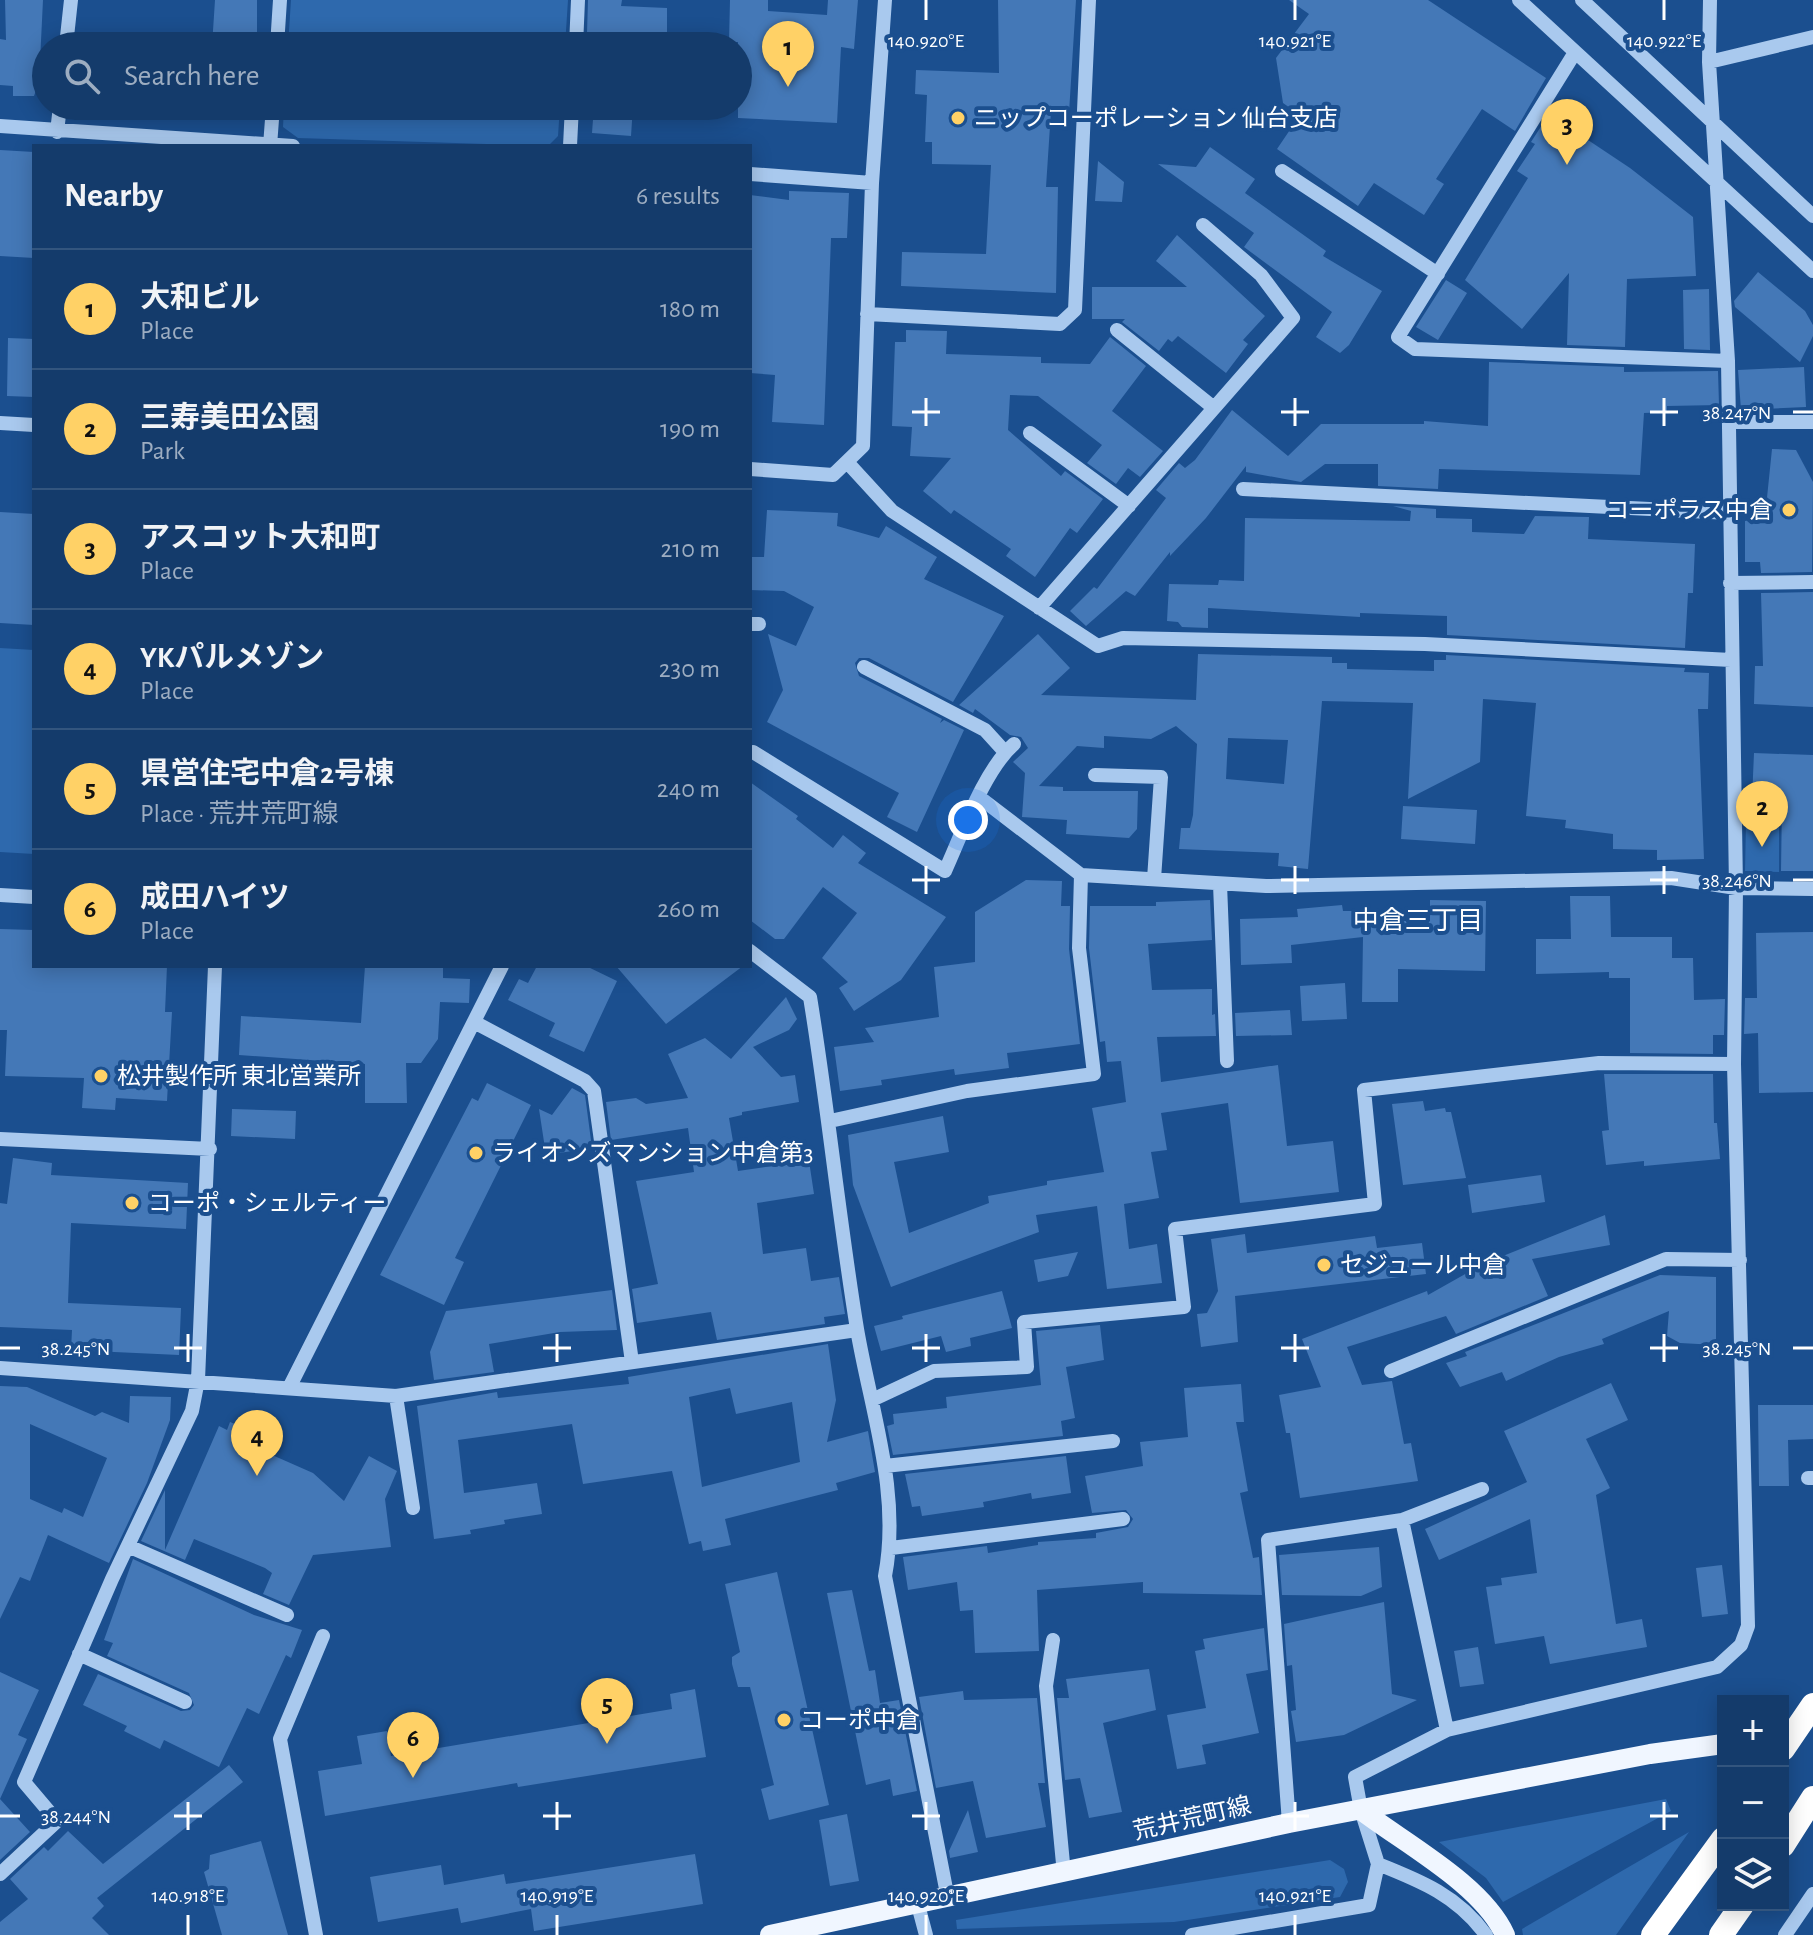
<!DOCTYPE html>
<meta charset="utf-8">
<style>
:root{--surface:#143b6b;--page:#214673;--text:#f1f3f6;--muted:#9dadc1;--line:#33557e;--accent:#ffd166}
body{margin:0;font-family:"Alegreya Sans","Noto Sans JP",sans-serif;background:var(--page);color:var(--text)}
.controls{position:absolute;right:24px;bottom:24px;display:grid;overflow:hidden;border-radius:0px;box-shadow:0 4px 20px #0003}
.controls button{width:72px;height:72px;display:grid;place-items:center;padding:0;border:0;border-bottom:2px solid var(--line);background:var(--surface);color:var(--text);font:40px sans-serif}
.you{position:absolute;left:968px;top:820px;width:28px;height:28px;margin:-20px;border:6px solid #fff;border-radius:50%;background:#1a73e8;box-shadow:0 0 0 12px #1a73e833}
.badge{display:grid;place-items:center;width:52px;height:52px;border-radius:50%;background:var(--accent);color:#111;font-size:26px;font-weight:700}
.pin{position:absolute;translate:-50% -66px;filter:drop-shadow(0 2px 4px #0008)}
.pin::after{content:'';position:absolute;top:42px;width:28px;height:24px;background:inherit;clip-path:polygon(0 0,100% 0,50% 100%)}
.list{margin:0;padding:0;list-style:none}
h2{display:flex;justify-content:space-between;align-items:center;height:104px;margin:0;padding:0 32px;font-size:34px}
h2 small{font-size:26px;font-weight:400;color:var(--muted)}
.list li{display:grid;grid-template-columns:52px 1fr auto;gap:24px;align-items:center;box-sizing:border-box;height:120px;padding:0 32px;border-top:2px solid var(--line)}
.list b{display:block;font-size:30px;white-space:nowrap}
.list p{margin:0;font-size:26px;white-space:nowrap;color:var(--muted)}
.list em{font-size:26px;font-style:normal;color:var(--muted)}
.icon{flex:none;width:44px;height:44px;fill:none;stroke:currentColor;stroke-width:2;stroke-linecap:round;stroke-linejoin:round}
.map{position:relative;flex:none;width:1813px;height:1935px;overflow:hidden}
.search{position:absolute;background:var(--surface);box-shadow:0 4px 20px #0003;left:32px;top:32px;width:720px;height:88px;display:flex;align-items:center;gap:20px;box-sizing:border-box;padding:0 28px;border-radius:44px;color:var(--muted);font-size:30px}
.panel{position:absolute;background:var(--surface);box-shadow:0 4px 20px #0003;left:32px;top:144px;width:720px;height:824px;border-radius:0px}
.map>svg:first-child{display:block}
.green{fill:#2e69ad}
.building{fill:#4478b7;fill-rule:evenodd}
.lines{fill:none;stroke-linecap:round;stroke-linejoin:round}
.minor{stroke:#a9c9ee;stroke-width:14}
.major{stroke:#f0f6ff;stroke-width:20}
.highway{stroke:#fff;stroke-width:24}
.ticks{fill:none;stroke:#fff;stroke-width:3}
.poi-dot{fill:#ffd166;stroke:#1b4f8f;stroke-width:3}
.labels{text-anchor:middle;stroke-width:8;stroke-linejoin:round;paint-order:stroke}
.poi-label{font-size:24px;fill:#fff;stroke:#1b4f8f;text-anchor:start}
.street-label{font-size:24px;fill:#fff;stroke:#1b4f8f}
.neighbourhood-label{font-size:26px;fill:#fff;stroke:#1b4f8f}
.ticks-label{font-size:20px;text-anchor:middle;fill:#fff;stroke:#1b4f8f;stroke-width:8;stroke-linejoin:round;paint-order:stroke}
</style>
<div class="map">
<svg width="1813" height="1935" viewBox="0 0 1813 1935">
<rect width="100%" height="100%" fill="#1b4f8f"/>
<path class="green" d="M291,0H568L565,46H288Z
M284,106H560L558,136L548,146L298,138L283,127Z
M0,648L34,650V854L0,852Z
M1746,823H1779V872L1745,871Z
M1666,1799L1671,1811L1503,1902L1486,1878L1439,1842Z
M1689,1832L1616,1935H1523L1522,1929Z
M1330,1860L1344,1869L1348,1882L1340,1897L1174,1922L957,1929L956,1920Z"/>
<path class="building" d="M5,0H43L39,82L34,96H13V86L0,85V39L6,40Z
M215,0H257V46H212Z
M588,0H622L621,6L667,8V43L625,41L626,34L587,33Z
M730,0H768V11L827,15L828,0H858L854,49L841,47L837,123L738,118V42H729Z
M998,0H1076L1069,113L1051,111L1046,187H1058L1056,293L901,286L902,252L986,254L991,165L932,164V142H925L927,95L915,94L916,70L999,73Z
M1289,0H1428L1546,78L1515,131L1482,109L1436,179L1444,184L1424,215L1374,183L1358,206L1277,149L1300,115L1283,103L1276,58L1309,14Z
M594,106H633L631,136L592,133Z
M1549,114L1630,168L1693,217L1696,276L1627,279L1625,347L1567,345L1569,273L1522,329L1465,280L1528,178L1517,171L1535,144L1531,142Z
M1210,147L1255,179L1245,193L1326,251L1323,256L1382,291L1349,345L1340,353L1316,337L1332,312L1244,247L1254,233L1158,164L1196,167Z
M0,150L34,152V258L0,256Z
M1098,161L1124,182L1122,202L1095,201Z
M789,191L849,193L847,238H831L824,425L772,422L775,375L750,373V195L789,200Z
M1177,235L1265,316L1243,340L1248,344L1226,373L1178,336L1172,342L1168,339L1159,351L1122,322L1125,319H1092V287H1187L1156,261Z
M1758,272L1805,311L1813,325V336L1800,362L1735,307L1734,301Z
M1446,280L1467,293L1438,340L1416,327Z
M1709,289L1710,350L1684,349L1683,290Z
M906,330L947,331L946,354L1041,357V363L1090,364L1110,337L1146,366L1112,411L1163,451L1140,477L1128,468L1116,484L1087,463L1102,445L1038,396L1010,395L1008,430L1061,476L1065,471L1103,499L1077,533L1070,528L1035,577L1006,556L1011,549L954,510L951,514L923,491L951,458L910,456L912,427L892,426L895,342H906Z
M8,338L34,339V397L7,396Z
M1489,362L1624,367V372L1718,371L1719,405L1667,406V412L1644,413L1640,475L1439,469L1438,489L1378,486V464H1325L1301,482L1246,472V466L1206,518L1170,556V552L1135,596L1126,591L1086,626L1070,611L1094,587L1097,589L1166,498L1156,490L1179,463L1185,468L1195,460L1232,410L1288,456L1321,424H1424V421L1488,426Z
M1804,367L1806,407L1741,410L1738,370Z
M1772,449L1796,450L1813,482L1812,572L1761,573L1760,562H1745V521L1765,517Z
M1393,506L1436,509V518L1472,519V532L1524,534L1535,516L1589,517L1588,539L1695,544L1693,593H1688L1685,648L1447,635V616L1360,613V617L1208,608V628L1182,627L1178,622L1167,621L1169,584L1218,585L1219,580L1244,581L1245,518L1410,521L1411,511Z
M767,510L838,513L837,526L879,538L886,526L937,557L924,579L1004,616L953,702L869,658H859L855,663L859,676L942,719L940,723L944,720L964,730L917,832L887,817L899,793L767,722L783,690L768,634L796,646L814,607L784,591L750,590V557H764Z
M0,512L34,514V625L0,623Z
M1813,592V707L1754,704L1755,666H1763L1761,593Z
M1038,634L1070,668L1041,695L1196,700L1198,654L1332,657V663H1347V669L1434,671V660H1446V655L1685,668L1684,672L1709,673L1708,709H1698L1704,859L1657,860V850L1613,849V834L1565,828L1566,820L1526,816L1536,703L1483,699L1480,762L1408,799L1413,703L1322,701L1308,869L1278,866L1279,853L1179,849L1181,828H1190L1193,815L1197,744L1176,726L1151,739L1104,736V748L1077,746L1039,786L1063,787V791H1138L1137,829L1129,838L1066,834L1067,820L1022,817L1025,773L1013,762L1028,748L1021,737L1010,735L975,709L973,713L959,705ZM1228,738L1288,740L1284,784L1226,779Z
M1754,753L1813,755V871H1781L1782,800L1752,799Z
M750,782L798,816L796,819L833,848L843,835L866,853L858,863L946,917L901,980L854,1011L839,988L848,982L822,958L857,913L823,887L784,939H775L750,920Z
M1403,806L1477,810L1475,844L1401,839Z
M1026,880L1062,881L1061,906H1070L1069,949L1080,1044L1007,1053L1009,1068L955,1075L954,1069L881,1080L882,1085L840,1091L834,1047L874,1042L865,1028L939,1017L934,967L975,962V912Z
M1570,896H1610L1611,937H1672V958H1693L1694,1000L1725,999L1724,1035H1713V1054L1630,1053V978H1609V972L1536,974V939H1571Z
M1210,900L1212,940L1148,944L1152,990L1212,989V1015L1215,1014L1216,1036L1157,1037L1161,1082L1278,1065L1287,1146L1333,1141L1339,1192L1240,1203L1228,1103L1161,1113L1167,1150L1151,1152L1159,1198L1124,1204L1129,1249L1157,1244L1162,1283L1107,1289L1097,1206L1036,1215L1039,1232L891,1287L853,1185L848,1135L943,1116L949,1152L894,1162L909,1233L989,1203L988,1196L1047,1185V1181L1104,1172L1092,1108L1126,1102L1121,1061L1107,1062L1105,1041L1100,1042L1089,948L1090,906H1156V902Z
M1430,900L1486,901L1485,971L1398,969V1002H1362L1363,937L1291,945L1292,963L1241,965L1240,919L1298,917L1297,909L1342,905L1343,911H1379V921H1430Z
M0,929L34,930V966H167L165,1012H172L167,1101L116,1098L115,1110L82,1108L84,1078L5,1076L7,1030H0Z
M1813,932V1092L1759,1093L1758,1033L1744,1034L1745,998H1757L1756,933Z
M365,966H443V978L470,979L469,1003L440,1002L438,1039L421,1063H406L407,1103H365V1064L239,1055L241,1016L361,1023Z
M537,966H586L617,981L584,1052L549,1036L555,1023L508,1000L519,979L528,983Z
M616,966H743L666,1024Z
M1345,983L1347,1019L1302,1021L1300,986Z
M786,997L797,1019L789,1030L753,1047L781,1077L795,1075L799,1102L742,1112V1115L729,1118L738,1171L809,1161L814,1194L757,1203L763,1254L806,1248L811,1281L839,1277L845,1314L824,1317L825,1324L717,1340L711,1312L637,1323L632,1289L658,1284L636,1181L694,1172L688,1128L611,1140L606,1102L636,1098L646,1104L688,1098L668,1054L705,1038L731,1059Z
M1290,1010L1292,1035L1236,1036L1235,1013Z
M1604,1074H1713L1714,1123H1717L1720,1159L1644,1166V1161L1606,1165L1602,1131L1609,1130Z
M487,1083L531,1105L455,1258L464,1262L444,1305L380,1275L472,1098L478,1101Z
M572,1088L585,1095L592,1148L546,1155L539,1109L552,1115Z
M1423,1101L1425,1111L1445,1108L1446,1112H1451L1466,1178L1403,1185L1392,1104Z
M232,1109L296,1111L295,1139L231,1136Z
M13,1158L52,1163L51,1175L188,1183L186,1229L71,1223L68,1303L181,1308L179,1355L71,1350L72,1330L0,1327V1203L7,1204Z
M1541,1175L1545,1202L1472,1213L1468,1185Z
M1605,1215L1610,1245L1532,1259L1548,1296L1456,1334L1446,1316L1347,1347L1362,1385L1392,1381L1404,1444L1411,1443L1418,1481L1300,1498L1290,1433H1286L1279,1395L1321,1387L1302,1339L1427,1291L1428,1295L1483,1264Z
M1245,1234L1247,1253L1375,1236L1377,1248L1422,1243L1426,1274L1235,1296L1238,1342L1201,1347L1197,1314L1207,1313L1218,1291L1211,1239Z
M1078,1252L1068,1276L1038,1282L1034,1260Z
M1660,1275L1716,1277V1345L1680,1343L1667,1336L1669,1311L1602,1339L1604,1344L1559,1357L1506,1381L1502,1372L1460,1387L1446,1363L1467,1356L1465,1352Z
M612,1290L617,1330L560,1332L489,1344L494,1372L434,1380L430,1352L446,1311Z
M1002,1291L1012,1328L970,1338L971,1346L946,1352L941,1336L881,1351L874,1326L903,1319L902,1316Z
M1100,1325L1104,1360L1066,1367L1075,1418L1061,1421L1063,1436L893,1455L887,1426L894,1424L893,1414L947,1408L946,1397L1041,1385L1036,1331Z
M828,1344L836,1400L827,1442L868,1431L875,1472L836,1483L838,1490L725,1519L731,1545L703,1551L701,1541L689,1544L672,1471L583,1484L572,1424L458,1440L464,1493L537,1483L542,1514L504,1520L505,1524L470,1530L471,1534L434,1539L417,1406L497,1392L498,1398L629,1384L628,1377ZM730,1388L736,1414L792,1402L800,1462L702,1487L689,1397Z
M1611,1383L1628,1420L1586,1439L1610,1488L1596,1495L1616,1624L1642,1619L1647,1647L1550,1664L1544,1636L1495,1644L1486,1587L1502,1585L1501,1578L1537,1573L1530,1519L1439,1560L1425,1529L1527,1482L1504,1431Z
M1241,1384L1244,1422H1236L1248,1491L1240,1493L1253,1558L1259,1557L1262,1595L1143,1593V1582L1037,1590L1039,1651L975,1653L973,1610L960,1611L957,1582L908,1590L903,1557L987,1546L988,1553L1038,1545V1542L1096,1538V1533L1128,1527L1133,1519L1126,1510L1092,1513L1085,1476L1143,1466L1140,1442L1188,1437L1184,1388Z
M0,1386L27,1387L95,1416L102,1412L129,1423L130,1396L171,1397L170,1420L147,1483L109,1563L48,1535L30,1581L20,1577L0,1619ZM30,1424L107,1458L83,1517L64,1508L62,1513L30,1499Z
M1758,1405H1813V1439L1788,1440L1789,1486H1759Z
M230,1422L253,1431L247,1444L313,1473L344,1501L369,1456L397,1471L385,1499L391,1547L313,1555L289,1605L263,1594L272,1573L265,1568L194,1539L185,1560L141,1541L165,1490V1550L219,1426L227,1430Z
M1066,1456L1071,1493L1032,1499L1031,1493L983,1502L984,1507L922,1516L920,1506L912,1507L905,1474Z
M1379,1547L1382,1587L1361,1596L1282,1595L1279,1555Z
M133,1559L254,1615L302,1630L291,1658L286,1655L259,1714L247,1708L219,1767L164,1740L160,1749L124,1731L127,1726L83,1705L98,1674L181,1711L190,1710L194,1705L189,1693L107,1656L113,1643L104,1640Z
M1722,1565L1728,1614L1702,1617L1696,1568Z
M777,1572L829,1805L769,1820L761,1789L774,1785L750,1687H738L732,1664V1657L740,1652L725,1584Z
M852,1590L869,1671L875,1670L880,1703L899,1700L917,1791L893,1796L890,1779L866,1785L827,1593Z
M1384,1602L1392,1694L1417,1700L1344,1735L1296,1742L1291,1711L1296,1710L1292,1665L1287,1666L1284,1624Z
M1264,1628L1268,1670L1246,1674L1259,1733L1202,1745L1206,1764L1177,1769L1167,1715L1206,1708L1195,1651L1205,1649L1203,1639Z
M1478,1647L1484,1684L1460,1687L1454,1651Z
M1149,1669L1156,1710L1103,1723L1122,1812L1089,1818L1080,1778L1065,1780L1057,1698H1069L1066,1679Z
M0,1672L39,1690L18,1735L27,1739L0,1799L30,1832L0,1860Z
M695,1689L706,1757L518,1787L517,1783L325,1816L318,1771L362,1764L357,1736L387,1731L391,1756L672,1709L670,1694Z
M963,1691L964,1700L1037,1698L1045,1783H1038L1046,1827L986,1838L973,1781L936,1788L919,1697Z
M229,1765L243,1782L97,1898L104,1906L92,1918L109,1935H0V1922L28,1899L10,1879L44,1847L48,1851L68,1831L103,1864Z
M968,1810L978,1852L950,1858L949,1851Z
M847,1814L859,1881L830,1886L819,1820Z
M261,1841L288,1935H222L204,1872L209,1869L210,1855Z
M695,1854L703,1904L534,1931L531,1909L461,1923L458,1908L378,1922L370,1877L441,1865L444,1885L504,1874L506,1884Z"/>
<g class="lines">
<path class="minor" d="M1519,0L1813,271
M1582,0L1813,216
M66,46L71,0
M277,46L280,0
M576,46L578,0
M1574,54L1398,337L1415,349L1728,361
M1709,62L1813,37
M0,126L293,146
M57,132L60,106
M270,146L273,106
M570,146L572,106
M1282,171L1438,274
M750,174L872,183
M867,314L1060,324L1075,310L1089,0
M1117,330L1214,408
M1729,422H1813
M0,423L34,425
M1030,433L1129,506
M847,462L892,511L1098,646L1123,638L1425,644L1731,660
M750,469L833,475L863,446L872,183L885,0
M1243,489L1730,513
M1730,583L1813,582
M1039,608L1293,318L1261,275L1203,225
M750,624H759
M864,667L985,730L1005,752
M753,752L945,871C962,834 984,770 1014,744
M1095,775L1161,777L1154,879
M979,797L1081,875L1266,886L1671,878L1736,888L1813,889
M1220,884L1227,1061
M0,895L34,897
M750,951L810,997C828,1107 839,1219 857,1329C871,1411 901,1493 885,1576L948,1899
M474,1022L585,1081L594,1091L632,1362
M830,1121L967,1091L1094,1074L1079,948L1081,875
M0,1139L210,1149
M0,1368L396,1396L857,1330
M1391,1371L1666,1259L1740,1260
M290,1386L502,966
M396,1396L413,1508
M872,1400L934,1371L1027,1367L1024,1322L1184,1307L1175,1229L1375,1204L1364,1090L1599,1063L1734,1064
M885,1466L1113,1441
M1808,1478H1813
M1402,1520L1447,1730
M128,1546L287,1615
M891,1548L1123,1519
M1053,1640L1046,1686L1064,1874
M79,1654L185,1702
M1289,1823L1268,1540L1402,1520L1482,1489
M1378,1864C1421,1881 1458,1896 1486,1935
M0,1874L57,1821L24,1782L112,1579L192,1411L198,1380L215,966
M918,1905L926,1935
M316,1935L280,1739L323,1636
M1192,1935L1369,1905L1378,1864L1361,1810L1355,1777L1447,1730L1717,1667L1741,1645L1748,1626L1734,1064L1736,888L1728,361L1709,62L1710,0
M1785,1935L1813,1894"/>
<path class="major" d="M1361,1810C1404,1843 1483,1885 1505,1935
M770,1935L1289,1823L1650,1754L1723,1744"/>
<path class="highway" d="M1783,1749L1813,1705
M1783,1845L1813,1798
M1653,1935L1723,1839
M1721,1935L1742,1905"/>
</g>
<path class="ticks" d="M926,0V20M1295,0V20M1664,0V20M926,398V426M1295,398V426M1664,398V426M912,412H940M1281,412H1309M1650,412H1678M1793,412H1813M926,866V894M1295,866V894M1664,866V894M912,880H940M1281,880H1309M1650,880H1678M1793,880H1813M188,1334V1362M557,1334V1362M926,1334V1362M1295,1334V1362M1664,1334V1362M0,1348H20M174,1348H202M543,1348H571M912,1348H940M1281,1348H1309M1650,1348H1678M1793,1348H1813M188,1802V1830M557,1802V1830M926,1802V1830M1295,1802V1830M1664,1802V1830M0,1816H20M174,1816H202M543,1816H571M912,1816H940M1281,1816H1309M1650,1816H1678M188,1915V1935M557,1915V1935M926,1915V1935M1295,1915V1935"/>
<g class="poi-dot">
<circle cx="958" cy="118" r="8"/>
<circle cx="1789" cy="510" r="8"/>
<circle cx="101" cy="1076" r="8"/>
<circle cx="476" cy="1153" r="8"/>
<circle cx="132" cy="1203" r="8"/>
<circle cx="1324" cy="1265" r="8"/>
<circle cx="784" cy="1720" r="8"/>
</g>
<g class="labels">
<g class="poi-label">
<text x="974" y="126">ニップコーポレーション 仙台支店</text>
<text x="1773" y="518" text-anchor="end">コーポラス中倉</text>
<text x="117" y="1084">松井製作所 東北営業所</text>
<text x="492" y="1161">ライオンズマンション中倉第3</text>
<text x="148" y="1211">コーポ・シェルティー</text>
<text x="1340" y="1273">セジュール中倉</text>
<text x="800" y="1728">コーポ中倉</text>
</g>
<g class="street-label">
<text transform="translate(1192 1818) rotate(-13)" y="8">荒井荒町線</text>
</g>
<g class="neighbourhood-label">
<text x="1418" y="929">中倉三丁目</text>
</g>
</g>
<g class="ticks-label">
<text x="926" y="47">140.920°E</text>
<text x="1295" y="47">140.921°E</text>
<text x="1664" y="47">140.922°E</text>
<text x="1737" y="419">38.247°N</text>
<text x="1737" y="887">38.246°N</text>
<text x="76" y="1355">38.245°N</text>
<text x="1737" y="1355">38.245°N</text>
<text x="76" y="1823">38.244°N</text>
<text x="188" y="1902">140.918°E</text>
<text x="557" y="1902">140.919°E</text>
<text x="926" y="1902">140.920°E</text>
<text x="1295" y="1902">140.921°E</text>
</g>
</svg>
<div class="controls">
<button>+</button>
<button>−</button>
<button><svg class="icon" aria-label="layers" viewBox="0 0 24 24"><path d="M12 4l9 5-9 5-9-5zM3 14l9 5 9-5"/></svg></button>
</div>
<div class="you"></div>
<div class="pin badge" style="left:788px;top:87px">1</div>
<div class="pin badge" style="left:1762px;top:847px">2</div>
<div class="pin badge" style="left:1567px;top:165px">3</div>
<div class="pin badge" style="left:257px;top:1476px">4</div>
<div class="pin badge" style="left:607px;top:1744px">5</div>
<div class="pin badge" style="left:413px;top:1778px">6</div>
<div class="search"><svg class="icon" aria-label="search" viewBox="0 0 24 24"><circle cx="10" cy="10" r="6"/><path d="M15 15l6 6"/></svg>Search here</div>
<section class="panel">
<h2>Nearby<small>6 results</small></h2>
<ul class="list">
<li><span class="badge">1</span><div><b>大和ビル</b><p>Place</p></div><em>180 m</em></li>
<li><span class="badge">2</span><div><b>三寿美田公園</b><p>Park</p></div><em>190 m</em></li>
<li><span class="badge">3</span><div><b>アスコット大和町</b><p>Place</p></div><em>210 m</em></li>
<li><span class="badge">4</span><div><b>YKパルメゾン</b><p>Place</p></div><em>230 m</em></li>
<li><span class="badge">5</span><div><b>県営住宅中倉2号棟</b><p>Place · 荒井荒町線</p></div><em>240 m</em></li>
<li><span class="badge">6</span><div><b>成田ハイツ</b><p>Place</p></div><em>260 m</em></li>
</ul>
</section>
</div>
